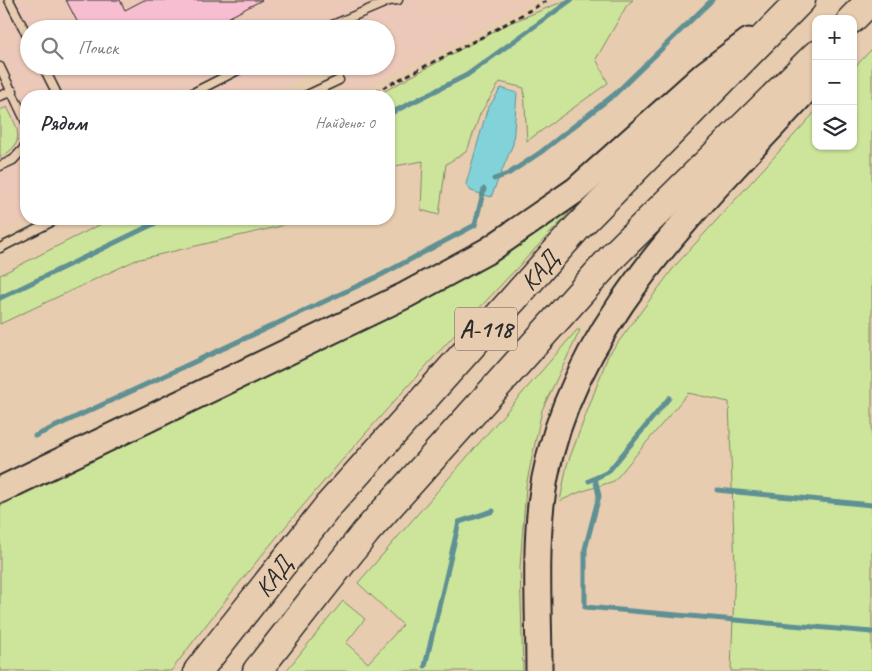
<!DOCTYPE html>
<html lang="ru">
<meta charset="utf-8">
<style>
:root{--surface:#fff;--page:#f7f7f7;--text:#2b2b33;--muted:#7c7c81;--line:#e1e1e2}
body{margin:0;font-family:Caveat,sans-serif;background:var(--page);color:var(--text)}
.controls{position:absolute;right:15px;top:15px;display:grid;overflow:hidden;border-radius:10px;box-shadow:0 1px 4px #0004}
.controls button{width:45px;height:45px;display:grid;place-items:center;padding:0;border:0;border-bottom:1px solid var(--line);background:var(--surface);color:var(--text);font:25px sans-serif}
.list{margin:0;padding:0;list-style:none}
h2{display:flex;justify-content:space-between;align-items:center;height:65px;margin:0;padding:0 20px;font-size:21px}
h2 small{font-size:16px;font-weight:400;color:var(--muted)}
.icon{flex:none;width:28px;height:28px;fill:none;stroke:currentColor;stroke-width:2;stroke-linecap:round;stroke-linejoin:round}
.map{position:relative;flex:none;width:872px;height:671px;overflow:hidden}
.search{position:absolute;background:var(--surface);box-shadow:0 1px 4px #0004;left:20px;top:20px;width:375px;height:55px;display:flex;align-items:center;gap:12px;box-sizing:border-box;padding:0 18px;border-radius:28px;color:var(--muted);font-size:19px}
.panel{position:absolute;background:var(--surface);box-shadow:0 1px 4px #0004;left:20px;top:90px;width:375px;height:135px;border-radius:20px}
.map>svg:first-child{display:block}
.built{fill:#ecc8b9}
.green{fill:#cde59b;stroke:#7c8863}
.water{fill:#82d3d9;stroke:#5f9093}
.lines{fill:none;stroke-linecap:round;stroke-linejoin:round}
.stream{stroke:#5f9093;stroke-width:5}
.building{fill:#f7bdd0;stroke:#2b2b2b}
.lane-casing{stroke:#2b2b2b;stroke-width:11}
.primary-casing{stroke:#2b2b2b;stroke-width:29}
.highway-casing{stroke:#2b2b2b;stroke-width:31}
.path{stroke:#2b2b2b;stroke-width:3;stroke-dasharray:5 4;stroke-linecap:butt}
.lane{stroke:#e8ccaf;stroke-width:8}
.primary{stroke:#e8ccaf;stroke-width:25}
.highway{stroke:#e8ccaf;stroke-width:28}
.labels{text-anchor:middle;stroke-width:4;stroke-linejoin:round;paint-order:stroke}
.shield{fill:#e8ccaf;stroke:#645b53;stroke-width:1}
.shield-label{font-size:24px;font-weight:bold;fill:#2b2b2b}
.street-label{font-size:25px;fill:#2b2b2b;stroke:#e8ccaf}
</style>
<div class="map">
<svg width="872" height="671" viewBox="0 0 872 671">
<rect width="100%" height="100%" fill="#e8ccaf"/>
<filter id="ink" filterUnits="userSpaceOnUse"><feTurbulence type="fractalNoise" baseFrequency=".02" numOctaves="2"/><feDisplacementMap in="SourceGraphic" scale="10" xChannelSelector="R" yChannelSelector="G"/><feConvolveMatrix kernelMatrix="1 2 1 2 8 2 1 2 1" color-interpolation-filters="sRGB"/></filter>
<g filter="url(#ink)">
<path class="built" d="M0,0H533L349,96H347L331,66H386V29H29V66H326L265,96H26L27,219L0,232Z"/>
<path class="green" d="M567,0H633L627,5L596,59L608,83L527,141L524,88L500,82L480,114L467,151L446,164L439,215L421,210L423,161L389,167V96H376L505,25Z
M872,49V671H731L735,567L729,402L688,393L614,481L580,492L560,501L567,465L608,356L675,266L816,111V146H853V69Z
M7,107C18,128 27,144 0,157V110Z
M563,208L569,213C430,359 292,509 171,671H0V506L435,295Z
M111,219H293L281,226L136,260L0,324V275Z
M577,330H580L542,410L526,486L520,567L523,671H286L343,601L365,619L346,643L368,663L403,625L358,583Z"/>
<path class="water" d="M501,88L517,93L513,144L491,197L471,191L466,184L487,110Z"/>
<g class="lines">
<path class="stream" d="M389,114L467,75L571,0
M494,179L508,174L541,152L615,94L712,0
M0,298L164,219
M35,436L381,275L475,225L484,189
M595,478L599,496L585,549V607L872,632
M589,481L608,472L669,398
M717,490L872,505
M425,666L459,522L493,511"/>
</g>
<path class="building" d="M66,0H120L125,10L144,0H262L207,29H81Z
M104,66H135L121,73Z"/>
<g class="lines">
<g class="lane-casing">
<path id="lane" d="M9,0L29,39
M323,29L389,1L398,0
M43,66L58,96
M0,67L26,122
M0,96L13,91
M187,96L246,66
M305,96L339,80
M0,166L13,160L26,146
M0,248L57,219"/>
</g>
<g class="primary-casing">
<path id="primary" d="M0,490L406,295L489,250L576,190L705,74L749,41
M539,671C539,616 535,559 541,504C561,328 704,203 816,79"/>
</g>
<g class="highway-casing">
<path id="highway" d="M852,19L871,0
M198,671L329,505L577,228L801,0
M257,671L366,532L615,254L816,55"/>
</g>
<path class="path" d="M367,96L488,34L548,0"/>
<use href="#lane" class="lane"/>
<use href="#primary" class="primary"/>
<use href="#highway" class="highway"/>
</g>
</g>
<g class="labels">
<rect class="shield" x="455" y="307.5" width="62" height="43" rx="4"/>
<g class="shield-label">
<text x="486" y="337">А-118</text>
</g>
<g class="street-label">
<text transform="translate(539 270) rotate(-48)" y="9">КАД</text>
<text transform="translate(273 576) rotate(-52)" y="9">КАД</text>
</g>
</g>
</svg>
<div class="controls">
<button>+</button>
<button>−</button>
<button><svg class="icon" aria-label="layers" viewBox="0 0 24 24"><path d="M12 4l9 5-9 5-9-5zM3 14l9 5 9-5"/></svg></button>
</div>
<div class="search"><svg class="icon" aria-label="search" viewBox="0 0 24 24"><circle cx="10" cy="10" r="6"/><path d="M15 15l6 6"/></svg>Поиск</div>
<section class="panel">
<h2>Рядом<small>Найдено: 0</small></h2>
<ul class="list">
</ul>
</section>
</div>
